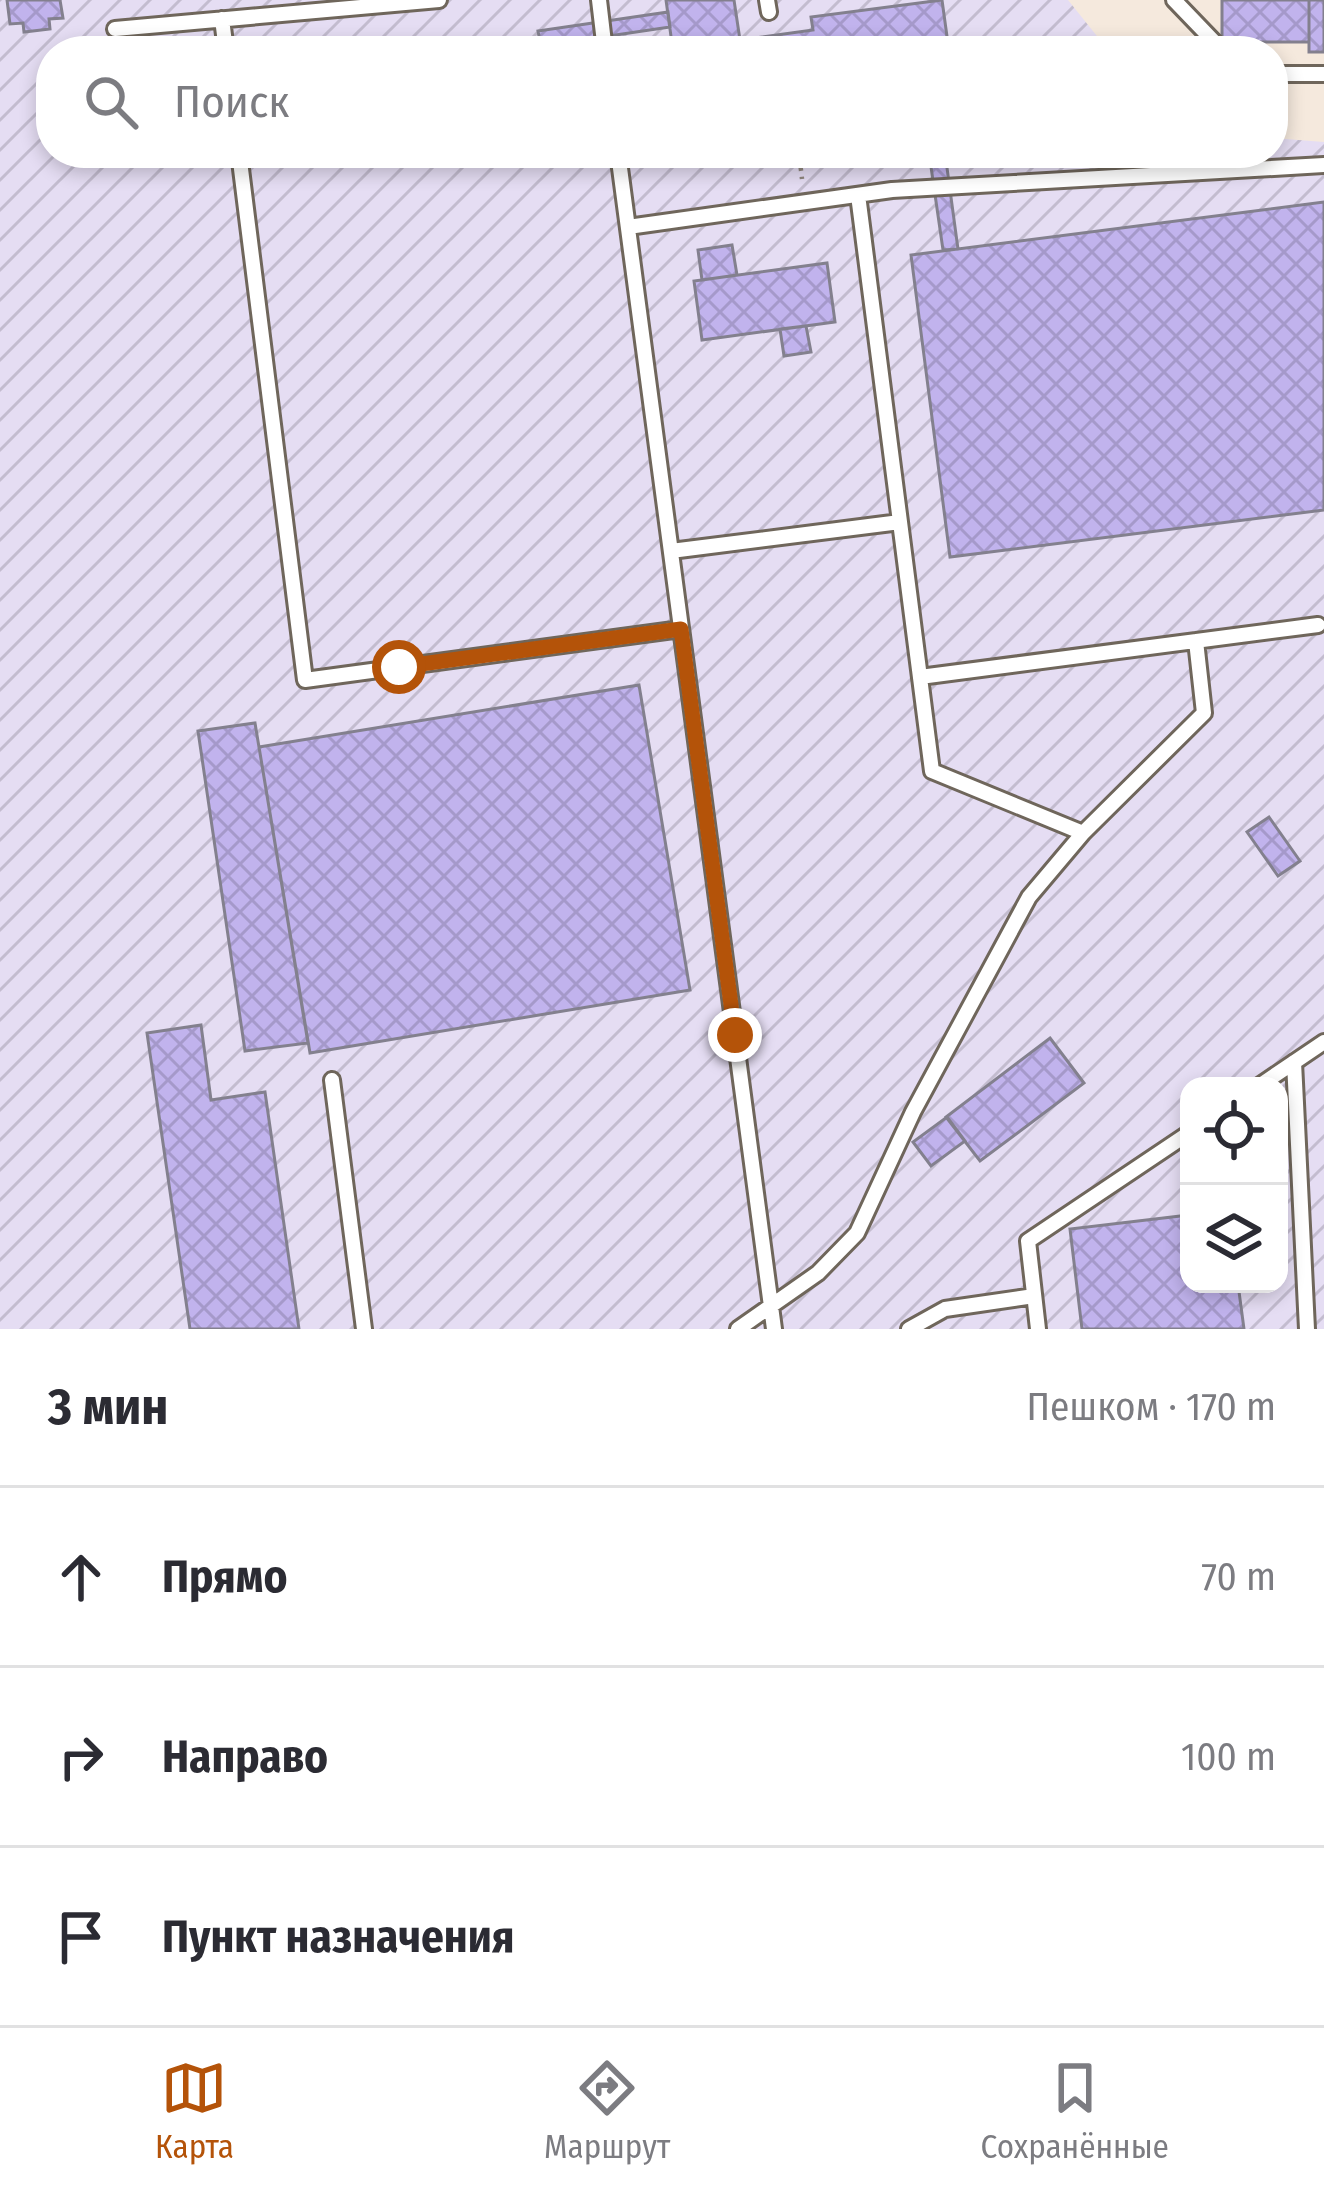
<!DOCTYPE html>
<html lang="ru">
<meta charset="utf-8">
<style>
:root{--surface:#fff;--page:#f2f2f3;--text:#2b2b33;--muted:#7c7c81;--line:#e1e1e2;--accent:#b45309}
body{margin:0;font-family:"Fira Sans Condensed",sans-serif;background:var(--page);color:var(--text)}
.controls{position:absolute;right:36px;bottom:36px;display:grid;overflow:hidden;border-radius:24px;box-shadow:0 6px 18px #0003}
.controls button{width:108px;height:108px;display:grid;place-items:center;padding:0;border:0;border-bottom:3px solid var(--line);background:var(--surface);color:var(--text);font:60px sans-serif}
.stop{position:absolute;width:36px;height:36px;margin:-27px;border:9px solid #b45309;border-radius:50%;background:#fff}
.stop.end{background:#b45309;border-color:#fff;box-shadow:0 3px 12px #0008}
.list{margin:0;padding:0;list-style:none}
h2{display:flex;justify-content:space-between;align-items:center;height:156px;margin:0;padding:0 48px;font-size:51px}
h2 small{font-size:39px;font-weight:400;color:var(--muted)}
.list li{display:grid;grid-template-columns:78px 1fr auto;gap:36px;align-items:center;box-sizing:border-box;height:180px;padding:0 48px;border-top:3px solid var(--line)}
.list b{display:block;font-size:45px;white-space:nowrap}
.list em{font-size:39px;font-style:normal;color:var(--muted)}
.icon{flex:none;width:66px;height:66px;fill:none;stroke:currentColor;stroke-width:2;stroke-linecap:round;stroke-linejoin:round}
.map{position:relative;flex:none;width:1324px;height:1329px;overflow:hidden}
.search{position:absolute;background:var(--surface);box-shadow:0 6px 18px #0003;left:36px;right:36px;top:36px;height:132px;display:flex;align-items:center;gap:30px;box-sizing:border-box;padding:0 42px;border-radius:48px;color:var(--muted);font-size:45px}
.sheet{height:696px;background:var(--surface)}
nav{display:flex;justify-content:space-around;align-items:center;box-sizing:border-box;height:168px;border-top:3px solid var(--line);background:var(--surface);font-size:33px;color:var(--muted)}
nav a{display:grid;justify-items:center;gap:6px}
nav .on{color:var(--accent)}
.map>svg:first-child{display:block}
.industrial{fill:url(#industrial-furrows);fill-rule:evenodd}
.building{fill:url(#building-cross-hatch);stroke:#83808e;stroke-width:3}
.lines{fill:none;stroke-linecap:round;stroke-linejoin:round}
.service-casing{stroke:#6f665b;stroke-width:20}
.path{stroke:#8f867e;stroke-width:4.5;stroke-dasharray:6 6;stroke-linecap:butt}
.service{stroke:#fff;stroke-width:14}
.route{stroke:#b45309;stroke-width:15}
</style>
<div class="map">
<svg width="1324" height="1329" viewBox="0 0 1324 1329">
<defs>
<pattern id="industrial-furrows" width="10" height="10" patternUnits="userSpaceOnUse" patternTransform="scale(3)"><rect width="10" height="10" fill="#e5ddf3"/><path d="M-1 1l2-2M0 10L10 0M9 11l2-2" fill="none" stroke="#c3bccf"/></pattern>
<pattern id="building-cross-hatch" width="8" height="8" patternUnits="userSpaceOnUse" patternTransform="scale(3)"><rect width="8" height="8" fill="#c1b3ed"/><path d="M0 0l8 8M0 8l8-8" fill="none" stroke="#a599ca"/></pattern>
</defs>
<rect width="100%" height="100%" fill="#f5e9dd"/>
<path class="industrial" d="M0,0H1068L1109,51H51V153H1273V138L1324,142V1329H0ZM1189,1086H1279V1284H1189Z"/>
<path class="building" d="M7,0H60L63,18L49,19L50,29L24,32L23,23L10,24Z
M666,0H734L740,40L813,30L811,17L942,0L949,51H673Z
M1222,0H1309V42H1258L1259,49L1222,48Z
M1309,0H1324V52H1309Z
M668,12L670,27L541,46L538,31Z
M929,153H945L958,249L943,250Z
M1324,202V510L950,557L911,255Z
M732,245L737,275L702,280L698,250Z
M827,263L835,322L702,340L694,281Z
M806,326L811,352L784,356L780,329Z
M639,685L690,990L310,1053L259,747Z
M255,723L308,1043L245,1051L198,731Z
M1269,817L1300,861L1278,876L1247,832Z
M201,1025L211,1100L265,1092L299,1329H190L147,1033Z
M1050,1038L1084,1083L980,1161L946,1117Z
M947,1117L965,1141L931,1166L913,1142Z
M1189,1215V1284H1238L1244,1329H1082L1070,1229Z"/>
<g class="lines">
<g class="service-casing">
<path id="service" d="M599,0L605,51
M767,0L769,12
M1174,0L1223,51
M222,19L226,51
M115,29L439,0
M1273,74H1324
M239,153L305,680L681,629
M618,153L774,1329
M858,195L932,771L1083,833
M628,227L892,190L1324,165
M671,551L900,522
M920,677L1318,625
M1294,1062L1307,1329
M332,1080L364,1329
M1259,1086L1324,1042
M738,1329L818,1273L857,1233L913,1112L1029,897L1083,833L1204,713L1196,641
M909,1329L945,1309L1034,1296
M1038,1329L1028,1241L1189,1133"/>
</g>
<path class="path" d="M799,153L802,179"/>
<use href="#service" class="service"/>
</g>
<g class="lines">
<path class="route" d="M399,667L681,629L735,1035"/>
</g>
</svg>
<div class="controls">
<button><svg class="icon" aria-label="locate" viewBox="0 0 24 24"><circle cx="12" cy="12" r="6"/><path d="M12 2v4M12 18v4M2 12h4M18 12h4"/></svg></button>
<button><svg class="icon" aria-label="layers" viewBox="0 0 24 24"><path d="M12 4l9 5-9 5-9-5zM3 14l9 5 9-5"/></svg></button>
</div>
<div class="stop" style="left:399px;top:667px"></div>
<div class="stop end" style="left:735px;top:1035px"></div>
<div class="search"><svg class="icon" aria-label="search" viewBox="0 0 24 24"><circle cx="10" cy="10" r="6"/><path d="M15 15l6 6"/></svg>Поиск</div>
</div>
<section class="sheet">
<h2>3 мин<small>Пешком · 170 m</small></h2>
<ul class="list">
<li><svg class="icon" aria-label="ahead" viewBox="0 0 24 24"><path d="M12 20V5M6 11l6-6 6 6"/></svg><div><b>Прямо</b></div><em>70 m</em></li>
<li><svg class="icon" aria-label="right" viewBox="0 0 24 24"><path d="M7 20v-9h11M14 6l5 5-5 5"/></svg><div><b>Направо</b></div><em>100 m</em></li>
<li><svg class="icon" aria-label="arrive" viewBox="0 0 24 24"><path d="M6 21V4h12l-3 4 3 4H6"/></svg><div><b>Пункт назначения</b></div></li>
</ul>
</section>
<nav>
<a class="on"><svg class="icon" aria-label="map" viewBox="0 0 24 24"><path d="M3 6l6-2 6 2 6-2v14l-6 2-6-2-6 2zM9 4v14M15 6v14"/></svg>Карта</a>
<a><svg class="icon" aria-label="directions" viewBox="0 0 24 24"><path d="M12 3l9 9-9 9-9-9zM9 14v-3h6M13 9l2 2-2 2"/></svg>Маршрут</a>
<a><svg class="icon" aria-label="saved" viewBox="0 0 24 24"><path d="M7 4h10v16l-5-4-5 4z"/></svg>Сохранённые</a>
</nav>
